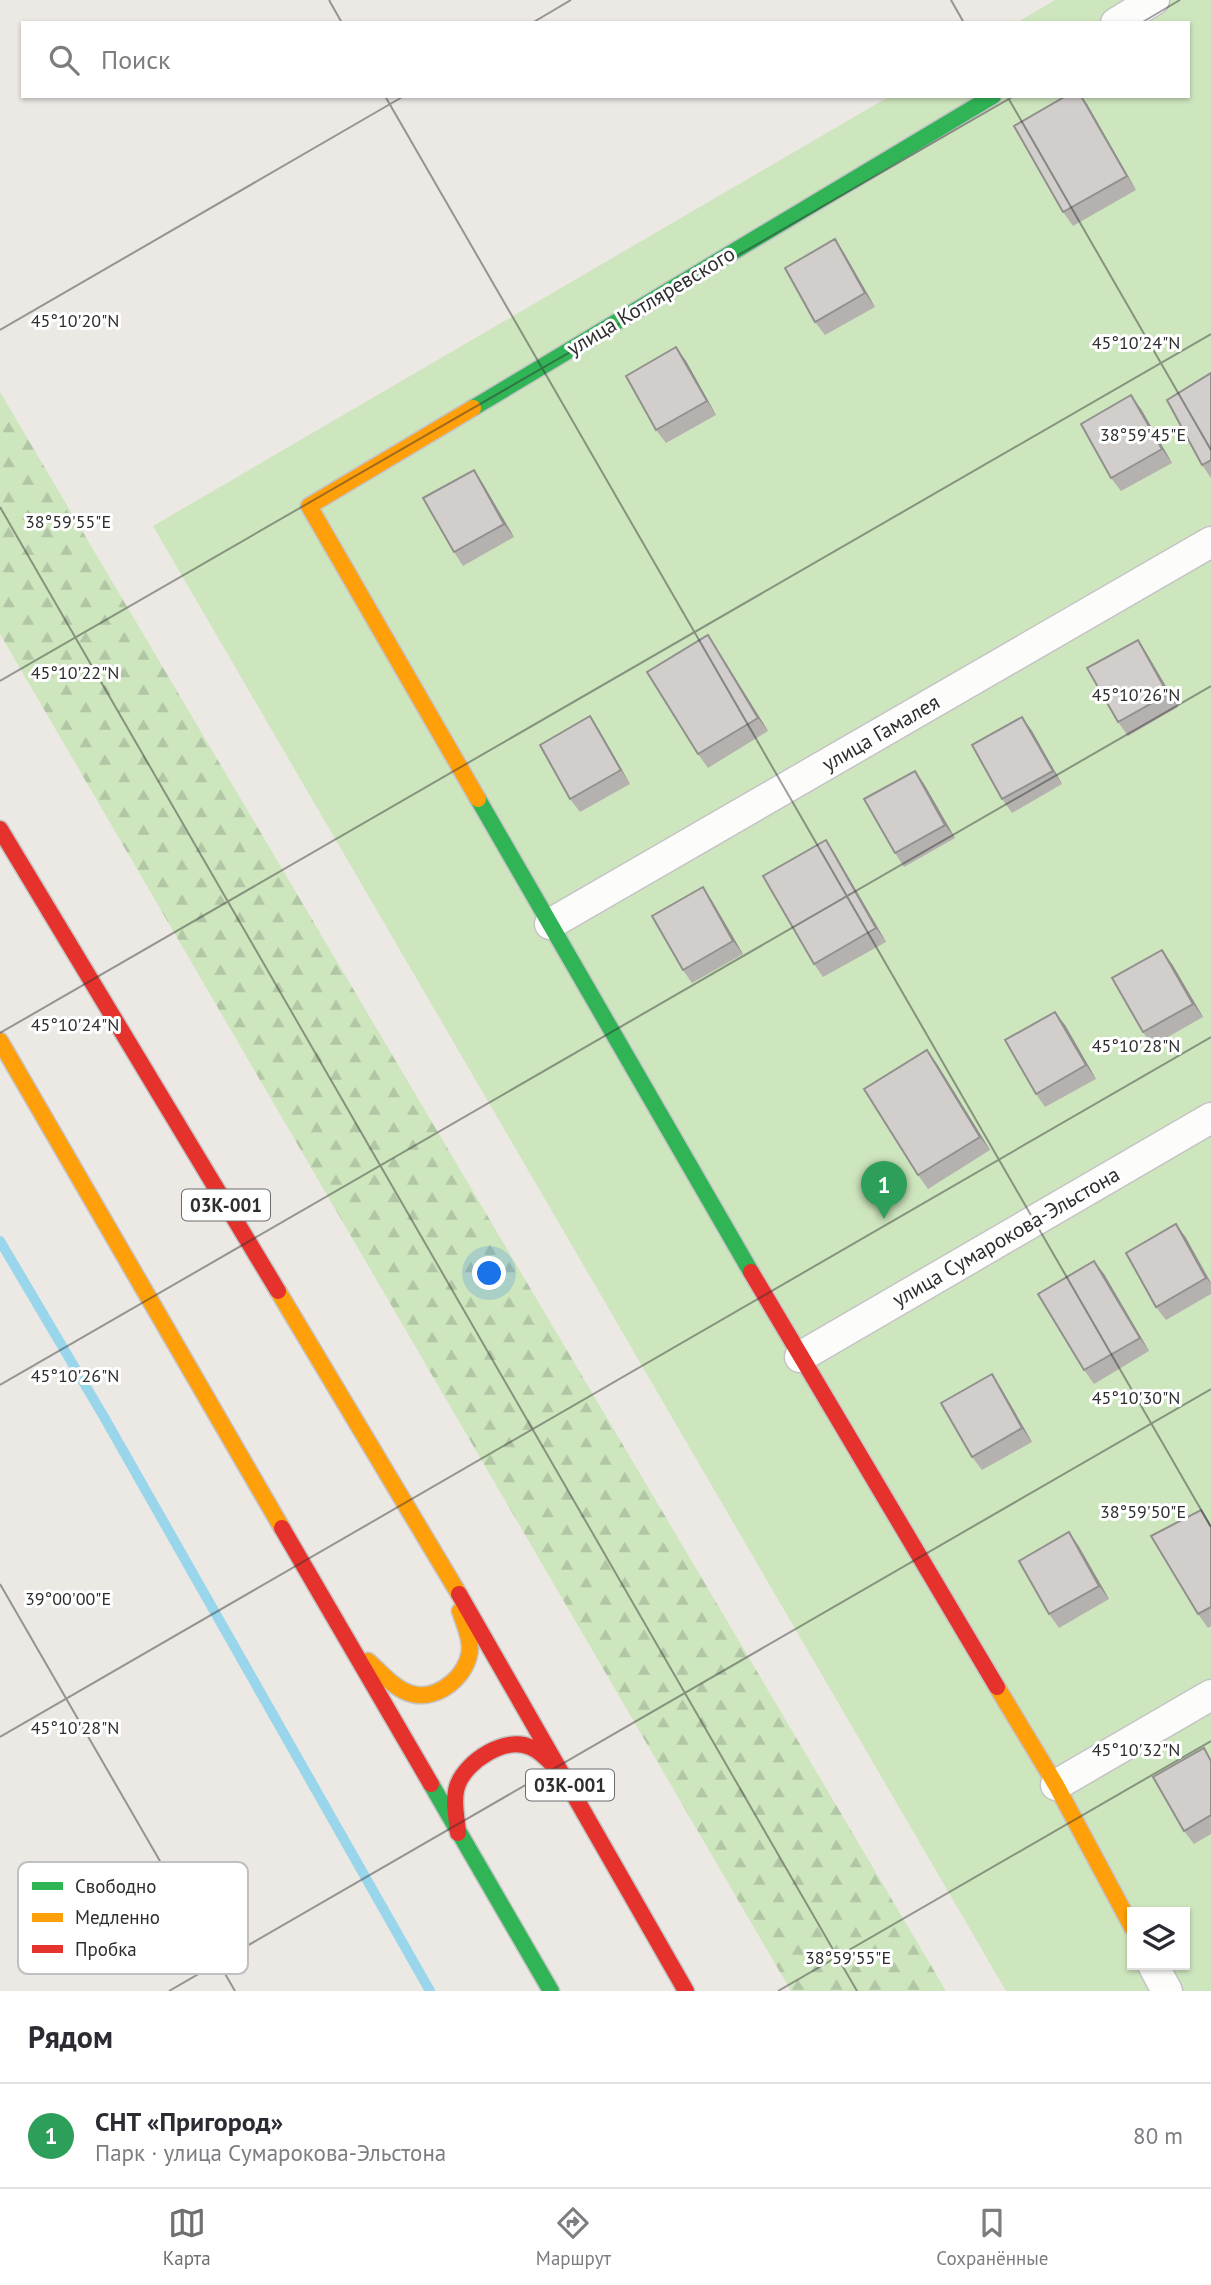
<!DOCTYPE html>
<html lang="ru">
<meta charset="utf-8">
<style>
:root{--surface:#fff;--page:#f2f2f3;--text:#2b2b33;--muted:#7c7c81;--line:#e1e1e2;--accent:#706f6e}
body{margin:0;font-family:"PT Sans",sans-serif;background:var(--page);color:var(--text)}
.controls{position:absolute;right:21px;bottom:21px;display:grid;overflow:hidden;border-radius:0px;box-shadow:0 2px 5px #0004}
.controls button{width:63px;height:63px;display:grid;place-items:center;padding:0;border:0;border-bottom:2px solid var(--line);background:var(--surface);color:var(--text);font:35px sans-serif}
.you{position:absolute;left:490px;top:1274px;width:24px;height:24px;margin:-18px;border:5px solid #fff;border-radius:50%;background:#1a73e8;box-shadow:0 0 0 10px #1a73e833}
.badge{display:grid;place-items:center;width:46px;height:46px;border-radius:50%;background:var(--accent);color:#fff;font-size:23px;font-weight:700}
.pin{position:absolute;translate:-50% -58px;filter:drop-shadow(0 2px 4px #0008)}
.pin::after{content:'';position:absolute;top:37px;width:24px;height:21px;background:inherit;clip-path:polygon(0 0,100% 0,50% 100%)}
.list{margin:0;padding:0;list-style:none}
h2{display:flex;justify-content:space-between;align-items:center;height:91px;margin:0;padding:0 28px;font-size:30px}
h2 small{font-size:23px;font-weight:400;color:var(--muted)}
.list li{display:grid;grid-template-columns:46px 1fr auto;gap:21px;align-items:center;box-sizing:border-box;height:105px;padding:0 28px;border-top:2px solid var(--line)}
.list b{display:block;font-size:26px;white-space:nowrap}
.list p{margin:0;font-size:23px;white-space:nowrap;color:var(--muted)}
.list em{font-size:23px;font-style:normal;color:var(--muted)}
.icon{flex:none;width:38px;height:38px;fill:none;stroke:currentColor;stroke-width:2;stroke-linecap:round;stroke-linejoin:round}
.map{position:relative;flex:none;width:1211px;height:1991px;overflow:hidden}
.search{position:absolute;background:var(--surface);box-shadow:0 2px 5px #0004;left:21px;right:21px;top:21px;height:77px;display:flex;align-items:center;gap:18px;box-sizing:border-box;padding:0 24px;border-radius:0px;color:var(--muted);font-size:26px}
.sheet{height:196px;background:var(--surface)}
nav{display:flex;justify-content:space-around;align-items:center;box-sizing:border-box;height:98px;border-top:2px solid var(--line);background:var(--surface);font-size:19px;color:var(--muted)}
nav a{display:grid;justify-items:center;gap:4px}
nav .on{color:var(--accent)}
.map>svg:first-child{display:block}
.forest{fill:url(#forest-firs)}
.park{fill:#cee6be;fill-rule:evenodd}
.lines{fill:none;stroke-linecap:round;stroke-linejoin:round}
.stream{stroke:#99d6ec;stroke-width:10}
.street-casing{stroke:#c5c4c5;stroke-width:33}
.fast-casing{stroke:#c5c4c5;stroke-width:19}
.slow-casing{stroke:#c5c4c5;stroke-width:19}
.jam-casing{stroke:#c5c4c5;stroke-width:19}
.street{stroke:#fcfcfb;stroke-width:30}
.fast{stroke:#30b455;stroke-width:16}
.slow{stroke:#ff9f0a;stroke-width:16}
.jam{stroke:#e5322d;stroke-width:16}
.wall{fill:#b4b1af}
.shaded-wall{fill:#92908e}
.building{fill:#d1cecb;stroke:#92908e;stroke-width:2}
.ticks{fill:none;stroke:#2e2e2e;stroke-width:2;stroke-opacity:0.45}
.labels{text-anchor:middle;stroke-width:6;stroke-linejoin:round;paint-order:stroke}
.shield{fill:#fff;stroke:#6d6d6d;stroke-width:2}
.shield-label{font-size:19px;font-weight:bold;fill:#2e2e2e}
.street-label{font-size:21px;fill:#2e2e2e;stroke:#fff}
.key{fill:#fff;stroke:#c0c0c0;stroke-width:2}
.key-label{font-size:19px;fill:#2e2e2e}
.ticks-label{font-size:18px;text-anchor:middle;fill:#2e2e2e;stroke:#fff;stroke-width:6;stroke-linejoin:round;paint-order:stroke}
</style>
<div class="map">
<svg width="1211" height="1991" viewBox="0 0 1211 1991">
<defs>
<pattern id="forest-firs" width="22" height="20" patternUnits="userSpaceOnUse" patternTransform="scale(1.75)"><rect width="22" height="20" fill="#cee6be"/><path d="M5 1l3.5 6h-7zM16 11l3.5 6h-7z" fill="#b1c6a4"/></pattern>
</defs>
<rect width="100%" height="100%" fill="#ece8e4"/>
<path class="forest" d="M0,392L946,1991H791L0,634Z"/>
<path class="park" d="M1055,0H1211V1991H1006L153,526L890,96H1188V23H1016ZM1132,1912H1185V1965H1132Z"/>
<g class="lines">
<path class="stream" d="M0,1241L104,1417L430,1991"/>
<g class="street-casing">
<path id="street" d="M1116,23L1154,0
M550,924L1211,542
M800,1357L1211,1118
M1056,1785L1211,1695
M1153,1965L1167,1991"/>
</g>
<g class="fast-casing">
<path id="fast" d="M473,408L993,96
M478,799L751,1272
M431,1784L551,1991"/>
</g>
<g class="slow-casing">
<path id="slow" d="M473,408L309,506L478,799
M0,1041L282,1528
M278,1291L459,1594
M368,1661C381,1672 395,1690 412,1694C438,1701 469,1675 470,1648C470,1636 464,1623 460,1611
M997,1687L1056,1785L1132,1927"/>
</g>
<g class="jam-casing">
<path id="jam" d="M0,829L278,1291
M751,1272L997,1687
M282,1528L431,1784
M459,1594L686,1991
M458,1833C457,1818 452,1799 458,1784C467,1761 505,1736 530,1747C541,1751 550,1762 559,1771"/>
</g>
<use href="#street" class="street"/>
<use href="#fast" class="fast"/>
<use href="#slow" class="slow"/>
<use href="#jam" class="jam"/>
</g>
<path class="wall" d="M1087,104L1136,190L1073,226L1063,212Z
M844,253L875,307L825,335L815,322Z
M686,361L716,415L666,443L656,430Z
M1211,373V478L1202,465Z
M1141,409L1172,463L1121,491L1111,478Z
M483,484L514,537L463,566L454,552Z
M708,635L717,649L768,731L708,768L698,754Z
M1138,640L1147,654L1178,707L1128,736L1118,722Z
M1022,717L1032,731L1062,784L1012,813L1002,799Z
M599,730L630,784L580,812L570,799Z
M915,771L924,784L955,838L904,867L895,853Z
M826,840L835,854L886,942L823,977L814,964Z
M712,901L743,954L692,983L683,970Z
M1172,964L1203,1017L1152,1046L1143,1032Z
M1065,1025L1096,1079L1045,1107L1036,1094Z
M937,1064L990,1150L928,1189L918,1175Z
M1176,1224L1186,1238L1211,1282V1294L1166,1320L1156,1307Z
M1094,1261L1104,1274L1149,1351L1094,1384L1084,1370Z
M1001,1388L1032,1442L982,1470L972,1457Z
M1201,1510L1211,1525V1626L1208,1628L1198,1614Z
M1078,1545L1109,1599L1059,1628L1049,1614Z
M1204,1748L1211,1759V1834L1194,1844L1184,1831Z"/>
<path class="shaded-wall" d="M1081,96L1087,104L1136,190L1127,176Z
M835,239L844,253L875,307L865,293Z
M676,347L686,361L716,415L707,401Z
M1131,395L1141,409L1172,463L1162,449Z
M474,470L483,484L514,537L504,524Z
M708,635L717,649L768,731L758,718Z
M1138,640L1147,654L1178,707L1168,694Z
M590,716L599,730L630,784L621,770Z
M1022,717L1032,731L1062,784L1053,771Z
M915,771L924,784L955,838L945,825Z
M826,840L835,854L886,942L876,928Z
M703,887L712,901L743,954L733,941Z
M1162,950L1172,964L1203,1017L1193,1004Z
M1055,1012L1065,1025L1096,1079L1086,1065Z
M927,1050L937,1064L990,1150L980,1137Z
M1176,1224L1186,1238L1211,1284L1206,1278Z
M1094,1261L1104,1274L1149,1351L1140,1338Z
M992,1374L1001,1388L1032,1442L1022,1428Z
M1069,1532L1078,1545L1109,1599L1099,1586Z"/>
<path class="building" d="M1066,96H1081L1127,176L1063,212L1014,126Z
M835,239L865,293L815,322L785,268Z
M676,347L707,401L656,430L626,376Z
M1211,373V460L1202,465L1167,400Z
M1131,395L1162,449L1111,478L1081,424Z
M474,470L504,524L454,552L423,498Z
M708,635L758,718L698,754L647,672Z
M1138,640L1168,694L1118,722L1087,668Z
M590,716L621,770L570,799L540,745Z
M1022,717L1053,771L1002,799L972,745Z
M915,771L945,825L895,853L864,799Z
M826,840L876,928L814,964L763,876Z
M703,887L733,941L683,970L652,916Z
M1162,950L1193,1004L1143,1032L1112,978Z
M1055,1012L1086,1065L1036,1094L1005,1040Z
M927,1050L980,1137L918,1175L864,1089Z
M1176,1224L1206,1278L1156,1307L1126,1253Z
M1094,1261L1140,1338L1084,1370L1038,1294Z
M992,1374L1022,1428L972,1457L941,1403Z
M1201,1510L1211,1527V1607L1198,1614L1151,1536Z
M1069,1532L1099,1586L1049,1614L1019,1561Z
M1204,1748L1211,1761V1815L1184,1831L1153,1777Z"/>
<path class="ticks" d="M329,0L342,23M951,0L964,23M532,23L571,0M1141,23L1180,0M385,96L1211,1527M1007,96L1211,450M0,330L404,96M0,507L857,1991M0,681L1014,96M0,1033L1211,334M0,1385L1211,686M0,1584L235,1991M0,1737L1211,1037M169,1991L1211,1389M778,1991L1211,1741"/>
<g class="labels">
<g class="shield">
<rect x="182" y="1189.5" width="88" height="31" rx="5"/>
<rect x="526" y="1769.5" width="88" height="31" rx="5"/>
</g>
<g class="shield-label">
<text x="226" y="1212">03К-001</text>
<text x="570" y="1792">03К-001</text>
</g>
<g class="street-label">
<text transform="translate(651 301) rotate(-31)" y="7">улица Котляревского</text>
<text transform="translate(881 733) rotate(-30)" y="7">улица Гамалея</text>
<text transform="translate(1006 1237) rotate(-30)" y="7">улица Сумарокова-Эльстона</text>
</g>
</g>
<rect x="18" y="1862" width="230" height="112" rx="10" class="key"/>
<rect x="32" y="1882" width="31" height="8" fill="#30b455"/>
<rect x="32" y="1913" width="31" height="9" fill="#ff9f0a"/>
<rect x="32" y="1945" width="31" height="8" fill="#e5322d"/>
<g class="key-label">
<text x="75" y="1893">Свободно</text>
<text x="75" y="1924">Медленно</text>
<text x="75" y="1956">Пробка</text>
</g>
<g class="ticks-label">
<text x="75" y="327">45°10'20"N</text>
<text x="1136" y="349">45°10'24"N</text>
<text x="1143" y="441">38°59'45"E</text>
<text x="68" y="528">38°59'55"E</text>
<text x="75" y="679">45°10'22"N</text>
<text x="1136" y="701">45°10'26"N</text>
<text x="75" y="1031">45°10'24"N</text>
<text x="1136" y="1052">45°10'28"N</text>
<text x="75" y="1382">45°10'26"N</text>
<text x="1136" y="1404">45°10'30"N</text>
<text x="1143" y="1518">38°59'50"E</text>
<text x="68" y="1605">39°00'00"E</text>
<text x="75" y="1734">45°10'28"N</text>
<text x="1136" y="1756">45°10'32"N</text>
<text x="848" y="1964">38°59'55"E</text>
</g>
</svg>
<div class="controls">
<button><svg class="icon" aria-label="layers" viewBox="0 0 24 24"><path d="M12 4l9 5-9 5-9-5zM3 14l9 5 9-5"/></svg></button>
</div>
<div class="you"></div>
<div class="pin badge" style="left:884px;top:1219px;background:#2e9e5b">1</div>
<div class="search"><svg class="icon" aria-label="search" viewBox="0 0 24 24"><circle cx="10" cy="10" r="6"/><path d="M15 15l6 6"/></svg>Поиск</div>
</div>
<section class="sheet">
<h2>Рядом<small></small></h2>
<ul class="list">
<li><span class="badge" style="background:#2e9e5b">1</span><div><b>СНТ «Пригород»</b><p>Парк · улица Сумарокова-Эльстона</p></div><em>80 m</em></li>
</ul>
</section>
<nav>
<a class="on"><svg class="icon" aria-label="map" viewBox="0 0 24 24"><path d="M3 6l6-2 6 2 6-2v14l-6 2-6-2-6 2zM9 4v14M15 6v14"/></svg>Карта</a>
<a><svg class="icon" aria-label="directions" viewBox="0 0 24 24"><path d="M12 3l9 9-9 9-9-9zM9 14v-3h6M13 9l2 2-2 2"/></svg>Маршрут</a>
<a><svg class="icon" aria-label="saved" viewBox="0 0 24 24"><path d="M7 4h10v16l-5-4-5 4z"/></svg>Сохранённые</a>
</nav>
